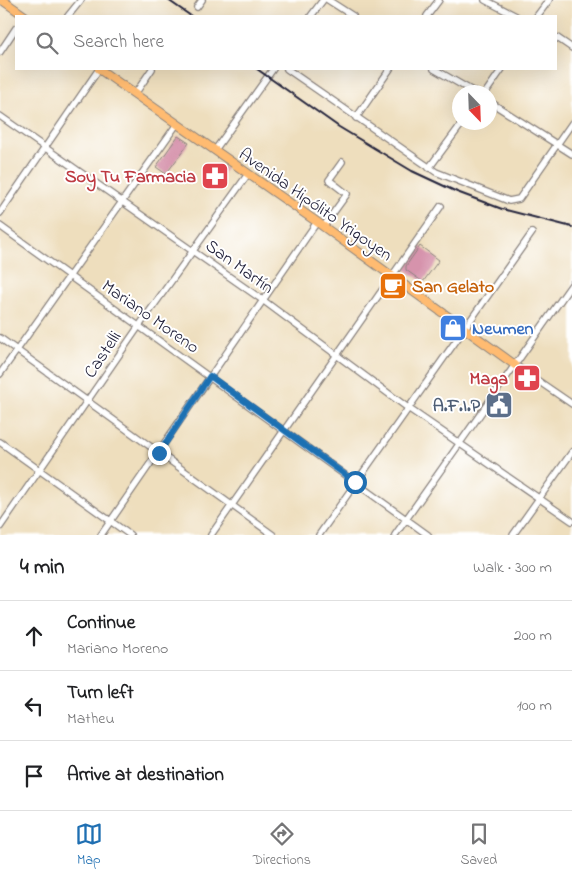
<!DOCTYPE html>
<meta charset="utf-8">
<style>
:root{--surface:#fff;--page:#f2f2f2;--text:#202124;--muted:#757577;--line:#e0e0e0;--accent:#1f6fb2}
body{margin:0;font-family:"Indie Flower",sans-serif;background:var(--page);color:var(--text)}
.compass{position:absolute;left:452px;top:85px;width:45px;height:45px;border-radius:50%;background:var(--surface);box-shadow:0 5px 20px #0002;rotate:157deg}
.stop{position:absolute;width:15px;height:15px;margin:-11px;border:4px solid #1f6fb2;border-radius:50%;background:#fff}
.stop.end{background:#1f6fb2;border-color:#fff;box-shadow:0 1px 5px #0008}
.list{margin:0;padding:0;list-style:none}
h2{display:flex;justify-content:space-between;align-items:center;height:65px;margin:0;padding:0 20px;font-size:21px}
h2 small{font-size:16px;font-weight:400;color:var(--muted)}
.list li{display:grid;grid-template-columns:32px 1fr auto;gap:15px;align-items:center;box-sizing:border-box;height:70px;padding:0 20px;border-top:1px solid var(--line)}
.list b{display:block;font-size:19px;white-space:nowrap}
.list p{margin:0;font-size:16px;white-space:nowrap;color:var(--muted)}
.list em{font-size:16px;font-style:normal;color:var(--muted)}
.icon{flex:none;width:28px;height:28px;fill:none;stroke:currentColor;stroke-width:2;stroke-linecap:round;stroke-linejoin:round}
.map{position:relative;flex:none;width:572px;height:535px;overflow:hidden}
.search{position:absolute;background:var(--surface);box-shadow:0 5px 20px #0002;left:15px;right:15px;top:15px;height:55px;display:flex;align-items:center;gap:12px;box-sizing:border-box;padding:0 18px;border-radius:0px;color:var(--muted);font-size:19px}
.sheet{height:275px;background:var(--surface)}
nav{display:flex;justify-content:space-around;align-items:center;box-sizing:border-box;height:70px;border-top:1px solid var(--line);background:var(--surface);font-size:14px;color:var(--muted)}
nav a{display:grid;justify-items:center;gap:2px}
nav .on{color:var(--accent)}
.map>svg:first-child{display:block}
.building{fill:#d693ac}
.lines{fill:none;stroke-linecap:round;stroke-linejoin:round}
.minor-casing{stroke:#88807c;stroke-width:8}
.major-casing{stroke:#88807c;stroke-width:10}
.minor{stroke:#fff;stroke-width:5.5}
.major{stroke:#ffbb71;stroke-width:8}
.rail{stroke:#22223b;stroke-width:2}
.route{stroke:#1f6fb2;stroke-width:6}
.labels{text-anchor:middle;stroke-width:4;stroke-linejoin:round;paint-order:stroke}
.health-label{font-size:18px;font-weight:bold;fill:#be3a42;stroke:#fff;text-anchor:end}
.street-label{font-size:18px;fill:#22223b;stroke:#fff}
.food-label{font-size:18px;font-weight:bold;fill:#c56008;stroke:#fff;text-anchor:start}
.shop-label{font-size:18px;font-weight:bold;fill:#366cbe;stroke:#fff;text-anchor:start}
.service-label{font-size:18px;font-weight:bold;fill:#4e5e75;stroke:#fff;text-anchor:end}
</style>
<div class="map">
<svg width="572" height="535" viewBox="0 0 572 535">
<rect width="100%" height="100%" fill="#fff"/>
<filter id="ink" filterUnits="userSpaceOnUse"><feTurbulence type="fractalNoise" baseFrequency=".02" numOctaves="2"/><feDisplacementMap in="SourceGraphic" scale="10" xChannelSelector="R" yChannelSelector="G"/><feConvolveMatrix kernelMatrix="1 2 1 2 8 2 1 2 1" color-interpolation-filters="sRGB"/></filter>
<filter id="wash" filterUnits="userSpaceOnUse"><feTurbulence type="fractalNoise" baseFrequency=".0096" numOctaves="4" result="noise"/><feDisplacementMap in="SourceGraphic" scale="20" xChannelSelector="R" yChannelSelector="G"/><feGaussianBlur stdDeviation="1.12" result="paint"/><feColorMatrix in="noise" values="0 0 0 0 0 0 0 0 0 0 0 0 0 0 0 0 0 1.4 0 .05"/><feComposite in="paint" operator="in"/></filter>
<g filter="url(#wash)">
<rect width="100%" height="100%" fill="#eedebd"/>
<g id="blocks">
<path class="building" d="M178,136L189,143L166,174L156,167Z
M219,164L226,169L211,188L205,184Z
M420,246L439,260L423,282L406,270V266Z"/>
</g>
</g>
<g filter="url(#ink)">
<use href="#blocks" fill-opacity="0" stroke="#88807c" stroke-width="1"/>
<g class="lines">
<g class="minor-casing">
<path id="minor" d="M328,0L353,16
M485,0L516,16
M197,7L202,0
M68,16L81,0
M311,16L323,0
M427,16L439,0
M537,16L549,0
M556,37L572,48
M0,52L16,28
M287,69L436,172L509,201L519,199L572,123
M434,69L474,92
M486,92L502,69
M135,94L152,69
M490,102L572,154
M0,116L264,301L408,408L572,521
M356,118L390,69
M215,150L273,69
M429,168L463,122
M0,213L99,69
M0,226L428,535
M323,227L347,194L329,180L342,162
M0,338L273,535
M515,365L572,404
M0,374L177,124
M0,442L130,535
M0,527L139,326L248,174
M101,535L317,222
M211,535L441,206
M319,535L532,233
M395,535L572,284
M513,535L572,452"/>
</g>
<g class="major-casing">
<path id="major" d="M2,0L25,16
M99,69L317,222L515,365"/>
</g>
<use href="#minor" class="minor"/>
<use href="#major" class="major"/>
<path class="rail" d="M168,0L191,16
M257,69L339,127L412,171L457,192L502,209L572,227"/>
</g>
</g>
<g class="lines" filter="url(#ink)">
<path class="route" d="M159,453L210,376L355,482"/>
</g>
<defs>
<g id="pharmacy-square" transform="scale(1.4375)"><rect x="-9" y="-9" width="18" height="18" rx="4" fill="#e0444e" stroke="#fff"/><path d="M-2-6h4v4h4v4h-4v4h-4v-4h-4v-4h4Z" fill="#fff"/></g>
<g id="cafe-square" transform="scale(1.4375)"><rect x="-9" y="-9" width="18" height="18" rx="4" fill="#e8710a" stroke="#fff"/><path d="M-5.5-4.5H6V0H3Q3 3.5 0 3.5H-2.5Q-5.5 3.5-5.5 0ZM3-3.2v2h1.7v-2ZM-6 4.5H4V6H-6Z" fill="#fff"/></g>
<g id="shop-square" transform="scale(1.4375)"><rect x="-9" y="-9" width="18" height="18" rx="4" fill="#3f7fe0" stroke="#fff"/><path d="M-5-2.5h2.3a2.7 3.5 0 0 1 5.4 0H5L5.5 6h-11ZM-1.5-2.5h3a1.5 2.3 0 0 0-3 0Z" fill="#fff"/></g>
<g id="civic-square" transform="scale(1.4375)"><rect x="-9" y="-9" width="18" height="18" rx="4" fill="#5c6f8a" stroke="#fff"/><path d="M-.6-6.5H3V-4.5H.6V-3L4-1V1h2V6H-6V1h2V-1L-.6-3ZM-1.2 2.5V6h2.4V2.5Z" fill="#fff"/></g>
</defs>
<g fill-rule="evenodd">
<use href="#pharmacy-square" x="215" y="176"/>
<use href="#cafe-square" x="393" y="286"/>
<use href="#shop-square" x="453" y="328"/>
<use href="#pharmacy-square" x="527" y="378"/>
<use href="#civic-square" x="499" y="405"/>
</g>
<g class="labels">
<g class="health-label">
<text x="196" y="182">Soy Tu Farmacia</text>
<text x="508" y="384">Maga</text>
</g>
<g class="street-label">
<text transform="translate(316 204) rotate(35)" y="6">Avenida Hipólito Yrigoyen</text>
<text transform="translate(240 266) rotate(36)" y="6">San Martín</text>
<text transform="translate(151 316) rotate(35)" y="6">Mariano Moreno</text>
<text transform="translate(102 354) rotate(-56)" y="6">Castelli</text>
</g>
<g class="food-label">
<text x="412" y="292">San Gelato</text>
</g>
<g class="shop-label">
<text x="472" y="334">Neumen</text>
</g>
<g class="service-label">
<text x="480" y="411">A.F.I.P</text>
</g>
</g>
</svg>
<svg class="compass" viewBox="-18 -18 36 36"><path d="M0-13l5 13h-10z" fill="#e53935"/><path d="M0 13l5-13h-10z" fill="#757577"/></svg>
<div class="stop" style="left:355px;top:482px"></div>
<div class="stop end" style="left:159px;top:453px"></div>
<div class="search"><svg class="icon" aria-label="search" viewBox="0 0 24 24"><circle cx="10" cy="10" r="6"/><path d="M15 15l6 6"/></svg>Search here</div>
</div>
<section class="sheet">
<h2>4 min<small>Walk · 300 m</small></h2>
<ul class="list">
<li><svg class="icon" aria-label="ahead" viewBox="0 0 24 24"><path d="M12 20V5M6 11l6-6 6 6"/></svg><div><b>Continue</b><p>Mariano Moreno</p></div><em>200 m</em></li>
<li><svg class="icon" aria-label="left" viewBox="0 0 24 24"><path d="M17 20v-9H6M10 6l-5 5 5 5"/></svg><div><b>Turn left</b><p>Matheu</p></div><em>100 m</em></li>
<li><svg class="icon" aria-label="arrive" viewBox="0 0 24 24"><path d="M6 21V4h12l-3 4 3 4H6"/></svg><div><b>Arrive at destination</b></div></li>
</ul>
</section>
<nav>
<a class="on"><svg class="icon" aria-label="map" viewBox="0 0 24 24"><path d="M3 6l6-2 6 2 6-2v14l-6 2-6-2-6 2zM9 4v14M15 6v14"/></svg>Map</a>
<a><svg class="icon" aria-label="directions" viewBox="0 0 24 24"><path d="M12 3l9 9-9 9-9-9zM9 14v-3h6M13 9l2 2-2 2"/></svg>Directions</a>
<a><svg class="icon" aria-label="saved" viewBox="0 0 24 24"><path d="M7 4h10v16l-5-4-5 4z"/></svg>Saved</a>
</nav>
